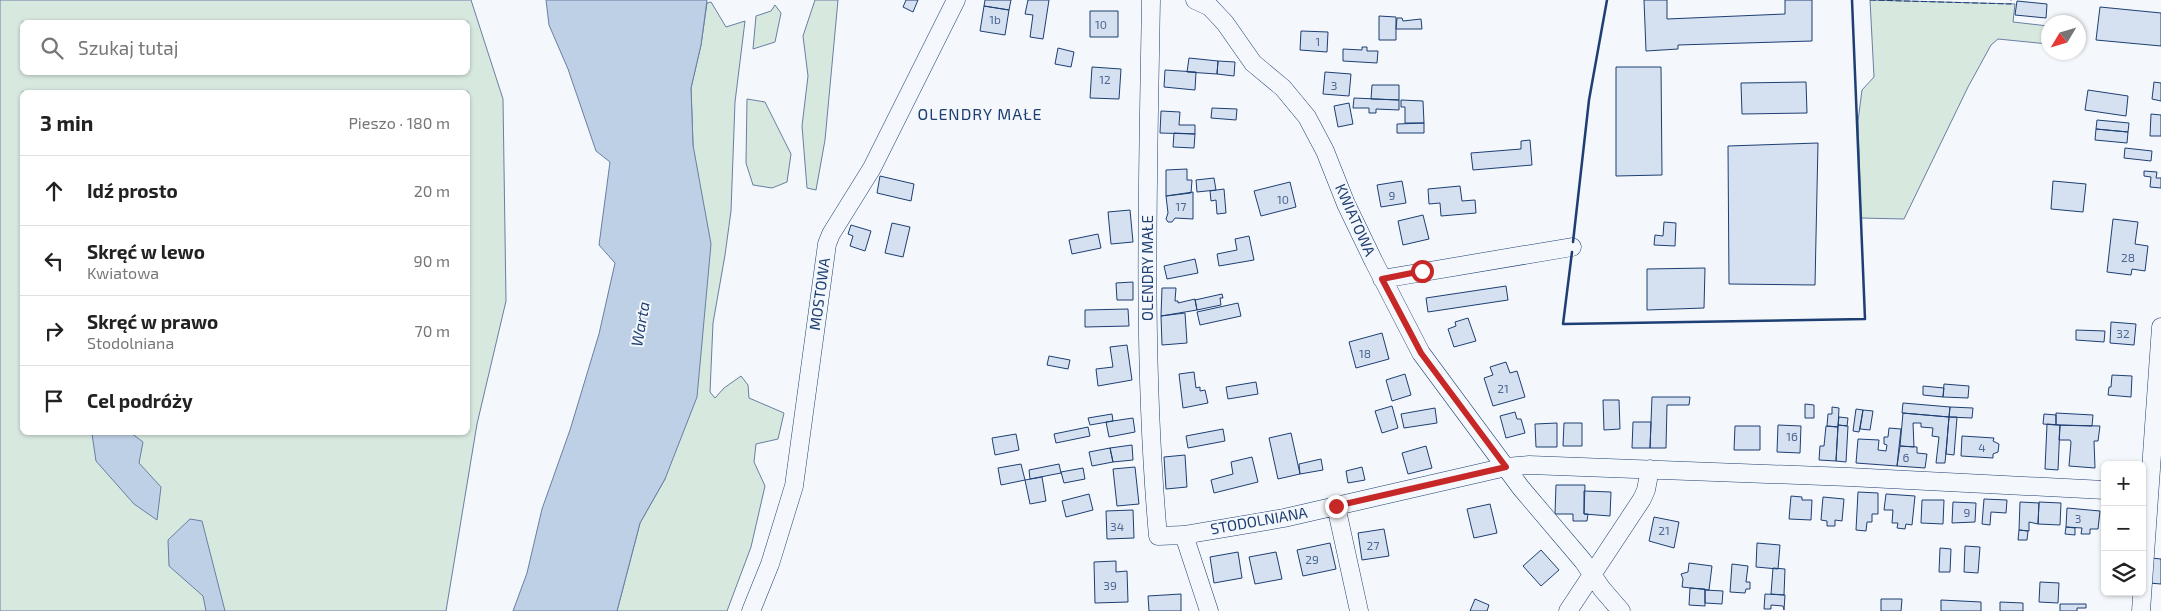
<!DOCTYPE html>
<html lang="pl">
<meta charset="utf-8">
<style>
:root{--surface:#fff;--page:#f6f6f6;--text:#222;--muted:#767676;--line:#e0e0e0}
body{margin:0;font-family:"Exo 2",sans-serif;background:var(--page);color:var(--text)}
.controls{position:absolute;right:15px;bottom:15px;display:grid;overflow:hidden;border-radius:8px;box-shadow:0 1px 4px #0004}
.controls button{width:45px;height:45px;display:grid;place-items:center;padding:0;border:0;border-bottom:1px solid var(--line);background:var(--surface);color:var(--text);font:25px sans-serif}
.compass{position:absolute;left:2041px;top:15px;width:45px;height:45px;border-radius:50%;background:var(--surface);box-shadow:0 1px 4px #0004;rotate:232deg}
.stop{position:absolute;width:15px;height:15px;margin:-11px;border:4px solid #c62828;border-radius:50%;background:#fff}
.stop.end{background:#c62828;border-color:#fff;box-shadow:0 1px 5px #0008}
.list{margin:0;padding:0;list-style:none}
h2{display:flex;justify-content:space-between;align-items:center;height:65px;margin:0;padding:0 20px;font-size:21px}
h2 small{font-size:16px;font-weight:400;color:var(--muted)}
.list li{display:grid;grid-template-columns:32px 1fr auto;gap:15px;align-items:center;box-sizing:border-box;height:70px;padding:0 20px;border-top:1px solid var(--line)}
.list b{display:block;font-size:19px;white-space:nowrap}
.list p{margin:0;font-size:16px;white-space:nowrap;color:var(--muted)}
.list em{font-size:16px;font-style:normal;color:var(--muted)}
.icon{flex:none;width:28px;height:28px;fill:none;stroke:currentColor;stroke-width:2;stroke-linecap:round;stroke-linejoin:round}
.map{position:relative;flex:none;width:2161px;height:611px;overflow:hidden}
.search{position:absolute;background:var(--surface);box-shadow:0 1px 4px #0004;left:20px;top:20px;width:450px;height:55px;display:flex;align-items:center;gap:12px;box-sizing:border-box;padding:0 18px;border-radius:8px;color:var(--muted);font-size:19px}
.panel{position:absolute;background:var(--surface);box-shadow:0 1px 4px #0004;left:20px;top:90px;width:450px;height:345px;border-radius:8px}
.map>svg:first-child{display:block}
.green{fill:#d7e8df;stroke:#687fa3;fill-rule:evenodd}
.water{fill:#bed0e5;stroke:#687fa3}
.building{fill:#d5e0f0;stroke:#1d3f73}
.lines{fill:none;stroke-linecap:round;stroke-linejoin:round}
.minor-casing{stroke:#1d3f73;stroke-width:19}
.minor{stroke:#f4f7fb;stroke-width:18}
.fence{stroke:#1d3f73;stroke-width:1;stroke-dasharray:6 2.5;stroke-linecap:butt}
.wall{stroke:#1d3f73;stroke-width:2.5}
.route{stroke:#c62828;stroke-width:6}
.labels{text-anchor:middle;stroke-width:4;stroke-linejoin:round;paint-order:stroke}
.number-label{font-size:12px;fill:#4b6792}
.street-label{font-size:15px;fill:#1d3f73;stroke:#f4f7fb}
.neighbourhood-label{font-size:16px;letter-spacing:1px;fill:#1d3f73;stroke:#f4f7fb}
.water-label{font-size:16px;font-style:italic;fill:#1d3f73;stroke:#f4f7fb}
</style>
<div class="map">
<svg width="2161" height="611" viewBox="0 0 2161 611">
<rect width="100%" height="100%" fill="#f4f7fb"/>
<path class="green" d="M0,0H471L503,99L506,301L477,424L446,611H0ZM22,22H468V72H22ZM22,92H468V432H22Z
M815,0H838L825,140L816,190L807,188L802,126L808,76L803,36Z
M1870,0L2015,4L2013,22L2048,26V44L1998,39L1991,45L1968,87L1904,219L1861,218L1858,121L1862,90L1874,77Z
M711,2L726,27L745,21L735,102L731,211L725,255L713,323L710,392L715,398L724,388L741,376L748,385L749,398L784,413L778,439L756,444L754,462L765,486L751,547L727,611H617L640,523L665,479L693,145L691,88L701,45L707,3Z
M775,5L781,13L775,42L753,49L756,16L771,11Z
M747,99L765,102L791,154L787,182L772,188L753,185L746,163Z"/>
<path class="water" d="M546,0H707L701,45L691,88L693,145L711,244L697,397L665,479L640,523L617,611H513L527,573L542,509L570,430L599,334L615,263L599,245L610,162L596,151L568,69L549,25Z
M90,433H131L143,442L139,463L161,487L157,520L134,504L96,461L92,434Z
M190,519L202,521L225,611H206L203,596L169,566L168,540Z"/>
<path class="building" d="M906,0H918L913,12L903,7Z
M985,0H1011L1009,10L984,6Z
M1028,0H1049L1043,39L1030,37L1033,15L1025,14Z
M1644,0H1667V19L1785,14V0H1812V41L1678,45V49L1646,51Z
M2017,1L2047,4L2046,18L2015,15Z
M984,6L1009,10L1005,35L980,31Z
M2100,7L2161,13V46L2096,40Z
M1090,11H1118V37H1090Z
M1379,16L1396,17V40H1379Z
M1397,18H1402L1403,21L1421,19L1422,29H1396Z
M1301,31L1328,32L1327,52L1300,50Z
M1362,47H1367V51H1378L1377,63L1343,61V49L1362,50Z
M1058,48L1074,52L1071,67L1055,64Z
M1189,58L1218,61L1217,74L1187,72Z
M1218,61L1235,62L1234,76L1217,74Z
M1092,67L1121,69L1119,99L1090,98Z
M1616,67H1661L1662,175L1616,176Z
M1165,70L1196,72L1195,90L1164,87Z
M1325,72L1351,74L1349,96L1323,94Z
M1806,82L1807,113L1742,114L1741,83Z
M2154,82L2161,83V101L2152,99Z
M1372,85H1399V100L1371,99Z
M2088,90L2128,96L2126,116L2085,110Z
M1354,98L1399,100V110L1376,109V113H1369V108H1353Z
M1401,100L1423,101L1424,123H1405V107H1401Z
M1349,103L1353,124L1338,127L1334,106Z
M1212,108L1237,109L1236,120L1211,118Z
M1161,111L1180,112L1179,125H1195V134L1160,133Z
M2151,114L2161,115V136H2150Z
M2097,120L2129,123L2128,132L2096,129Z
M1424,123V133H1397V124Z
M2096,129L2128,132L2127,143L2095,140Z
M1174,133L1195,134L1194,148L1173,147Z
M1530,140L1532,165L1473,170L1471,153L1521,149V141Z
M1818,143L1815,285L1729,284L1728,146Z
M2125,148L2152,151L2151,161L2124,158Z
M1187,169V180H1192L1191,193L1166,196V170Z
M2144,171L2157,172L2156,178H2161V188L2150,187L2151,177L2144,176Z
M880,176L914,184L911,201L877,193Z
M1214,178L1216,190L1197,192L1196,180Z
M1402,181L1406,203L1381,207L1377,185Z
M2053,181L2086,184L2083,212L2051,209Z
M1290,182L1296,207L1261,216L1254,191Z
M1460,186L1462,201L1475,200L1476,213L1441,216L1440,203L1429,204L1428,189Z
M1224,189L1226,213L1217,214L1216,200L1211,201L1210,191Z
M1193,192V219L1175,218L1172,222H1168L1166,219L1168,213L1166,196Z
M1130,210L1133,242L1111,244L1108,212Z
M1423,215L1429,239L1403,245L1398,221Z
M2113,219L2138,222L2135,244L2148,246L2145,271L2132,269L2131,275L2107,272Z
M1664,222L1676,223L1675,246L1654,245L1655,235L1663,236Z
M892,223L910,227L903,257L885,253Z
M851,225L871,231L865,251L850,246L853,236L848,234Z
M1098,234L1101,248L1072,254L1069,240Z
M1249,236L1254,260L1219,266L1217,254L1237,250L1235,239Z
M1195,259L1198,273L1167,279L1164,266Z
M1705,268L1704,308L1647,310V269Z
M1133,282V300H1117L1116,283Z
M1506,286L1508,300L1428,312L1426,298Z
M1162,288H1176L1175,301H1178V303L1195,299L1197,310L1161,316Z
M1222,294L1223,298H1220L1221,305L1197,310L1195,300Z
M1238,303L1241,316L1200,325L1197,312Z
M1128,309L1129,326L1085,327V310Z
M1185,313L1187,343L1162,345L1161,316Z
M1468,318L1476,341L1454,347L1448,329L1456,326L1455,322Z
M2111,322L2136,324L2134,345L2110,343Z
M2076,330L2105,331L2104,342L2076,340Z
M1382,333L1389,359L1356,368L1349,342Z
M1127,345L1132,380L1098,386L1096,369L1113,367L1110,347Z
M1049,356L1070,360L1068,369L1047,365Z
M1506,362L1510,373L1517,371L1525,397L1493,406L1484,378L1493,375L1490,367Z
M1194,372L1196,388L1200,387V391L1205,390L1208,403L1183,408L1179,374Z
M1405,374L1411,395L1392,401L1386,380Z
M2112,375L2132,376L2131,397L2108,395L2109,387H2111Z
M1256,382L1258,394L1228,399L1226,387Z
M1944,384L1969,386L1968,398L1943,397Z
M1923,386L1944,388L1943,397L1923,395Z
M1652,397H1690L1689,405H1667L1666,448H1650Z
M1603,400H1619L1620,429L1604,430Z
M1903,403L1950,407L1949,417L1902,413Z
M1805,404L1814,405V418H1805Z
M1392,406L1398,428L1382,433L1375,411Z
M1832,407L1839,408L1838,427L1827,426L1828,414H1832Z
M1950,407L1973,408L1972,418L1949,417Z
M1435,408L1437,423L1404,428L1401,414Z
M1856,409L1863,410L1859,432L1853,431Z
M1863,410L1873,411L1870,430L1860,429Z
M1515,412L1517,419H1521L1525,433L1506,438L1500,416Z
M1903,413L1949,417L1945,463H1936L1939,437L1932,436L1933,428L1921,427V423H1913L1914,447L1900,446Z
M2056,413L2093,415L2092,426L2056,425Z
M1112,414L1113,421L1090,425L1088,418Z
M2044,414L2056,415V425L2043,424Z
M1839,417L1848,418L1847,426L1838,425Z
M1949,417H1957L1954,455L1946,454Z
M1133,418L1135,432L1109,437L1106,422Z
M1633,422H1651L1650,448H1632Z
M1557,423V447H1536L1535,424Z
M1564,423H1582V446H1563Z
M2047,424L2060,425L2058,470L2045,469Z
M1778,425L1801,426L1800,453L1777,452Z
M1838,425L1848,426L1846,462L1836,461Z
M2060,425L2100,426L2098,441H2094L2095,468L2069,466L2071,442L2070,440H2059Z
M1735,426H1760V450H1734Z
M1826,426L1838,427L1836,461L1819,460L1820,446H1824Z
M1088,427L1090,436L1056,443L1054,434Z
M1889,428L1901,429L1897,466L1856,463L1858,439L1879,440L1878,450L1886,451L1887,445L1884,444V437H1888Z
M1223,429L1225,441L1188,448L1186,436Z
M1291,433L1300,474L1278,479L1269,438Z
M1016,434L1019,450L995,455L992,438Z
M1962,436L1994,438L1993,441L1999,444L1998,452L1993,454V458L1961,456Z
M1132,445L1133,460L1113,462L1110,448Z
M1426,446L1432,468L1408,474L1402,453Z
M1900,446L1917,447V453L1927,454L1925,468L1897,466Z
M1110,448L1113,462L1092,466L1089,452Z
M1185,455L1187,487L1166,489L1164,457Z
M1252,457L1258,482L1214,493L1211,480L1233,474L1231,462Z
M1321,459L1323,470L1300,474L1299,464Z
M1021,464L1025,480L1001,485L998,468Z
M1059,464L1061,473L1030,479L1029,470Z
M1135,467L1139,504L1117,506L1113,469Z
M1362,467L1365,480L1348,483L1346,471Z
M1083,468L1085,479L1064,483L1061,472Z
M1042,477L1046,501L1030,504L1025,480Z
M1556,485H1585L1584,514H1588L1587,521H1573V514H1555Z
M1584,491L1611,492L1610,516L1584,514Z
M1858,492L1878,493V514H1872V522H1867L1866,531L1856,530Z
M1089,494L1093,510L1066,517L1062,501Z
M1886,494L1915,496L1912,525L1906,524L1905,529L1897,528L1898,523H1892L1893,510H1884Z
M1791,496L1802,497V500H1812L1811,520L1789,519Z
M1823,497L1844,499L1842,521L1835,520V526H1827V521L1821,520Z
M1984,499L2007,500L2006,513L1991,512L1990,525L1982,524Z
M1922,500H1944L1943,524L1921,523Z
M1953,502L1976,503L1975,522L1952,523Z
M2020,502L2039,503L2038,524L2029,522V531L2019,530Z
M2039,502L2061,503L2060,525L2038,524Z
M1490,504L1497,533L1474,538L1467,509Z
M2067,508L2100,511L2098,529H2090V534H2081L2082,528L2066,527Z
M1133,510L1134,538L1107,539L1106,511Z
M1654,517L1679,522L1674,548L1649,541Z
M2066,527L2075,528V535L2065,534Z
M1384,529L1389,556L1362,560L1358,533Z
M2019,530L2028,531L2027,540H2018Z
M1330,543L1336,569L1303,576L1297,550Z
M1757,543L1780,545L1778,569L1756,567Z
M1965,546L1980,547L1978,573L1964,572Z
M1940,548L1951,549L1950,572H1939Z
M1541,550L1559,570L1541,586L1523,566Z
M1238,552L1242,578L1214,583L1210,557Z
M1276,552L1282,579L1255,584L1249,557Z
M2151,558L2161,559V584L2149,583Z
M1116,561V572L1127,571L1128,602L1095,603L1094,562Z
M1689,563L1712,566L1709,590L1682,587L1683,579L1681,574L1688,572Z
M1732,564L1748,566L1746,582H1750V589H1746L1745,593L1730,592Z
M1773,568L1785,569L1784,595L1771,594Z
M2040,582L2059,583L2058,603L2039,602Z
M1690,588L1705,589V606L1689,605Z
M1705,590L1723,591L1722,604L1705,603Z
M1181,594V611H1149L1148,596Z
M1765,594L1785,595L1784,610L1783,606L1771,605V609H1764Z
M1475,599L1489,605L1487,611H1470Z
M1881,599H1902L1901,611H1881Z
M1941,600L1981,602V611H1941Z
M2000,602L2023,603V611H2000Z
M2060,604H2086V608H2077V611H2060Z"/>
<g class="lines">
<g class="minor-casing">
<path id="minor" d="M1151,0C1148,178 1142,358 1158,536L1184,535L1284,518L1506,467L1529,465L1849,477L2105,490
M1195,0L1210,7L1225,23L1253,63L1283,88L1307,117L1325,151L1346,204L1374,262L1421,353L1521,488L1583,561L1602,589L1621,611
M1382,279L1572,247
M1336,506L1359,611
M1184,535L1209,611
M751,611L770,564L794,486L827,244L831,234L872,168L956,0
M1568,611L1642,499L1646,490L1650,469
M2141,611L2161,327"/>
</g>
<use href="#minor" class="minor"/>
<path class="fence" d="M1870,0L2011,4V0"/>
<path class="wall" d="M1573,242L1589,100L1607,0
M1572,252L1563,324L1865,319L1852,0"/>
</g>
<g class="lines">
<path class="route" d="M1336,506L1506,467L1421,353L1382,279L1422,271"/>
</g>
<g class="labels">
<g class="number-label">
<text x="995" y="24">1b</text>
<text x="1101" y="29">10</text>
<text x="1318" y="46">1</text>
<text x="1105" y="84">12</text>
<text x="1334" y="90">3</text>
<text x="1392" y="200">9</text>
<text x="1283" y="204">10</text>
<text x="1181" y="211">17</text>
<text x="2128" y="262">28</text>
<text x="2123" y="338">32</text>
<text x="1365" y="358">18</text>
<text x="1503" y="393">21</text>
<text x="1792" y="441">16</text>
<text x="1982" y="452">4</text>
<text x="1906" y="462">6</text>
<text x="1967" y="517">9</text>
<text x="2078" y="523">3</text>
<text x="1117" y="531">34</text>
<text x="1664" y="535">21</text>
<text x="1373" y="550">27</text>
<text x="1312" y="564">29</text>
<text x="1110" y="590">39</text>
</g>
<g class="street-label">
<text transform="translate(1355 220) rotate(66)" y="5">KWIATOWA</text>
<text transform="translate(1148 268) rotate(-90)" y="5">OLENDRY MAŁE</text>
<text transform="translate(820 294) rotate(-82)" y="5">MOSTOWA</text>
<text transform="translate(1259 521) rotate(-10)" y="5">STODOLNIANA</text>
</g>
<g class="neighbourhood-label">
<text x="980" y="120">OLENDRY MAŁE</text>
</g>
<g class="water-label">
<text transform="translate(640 324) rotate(-80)" y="6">Warta</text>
</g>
</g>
</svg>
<div class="controls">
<button>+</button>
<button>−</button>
<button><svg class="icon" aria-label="layers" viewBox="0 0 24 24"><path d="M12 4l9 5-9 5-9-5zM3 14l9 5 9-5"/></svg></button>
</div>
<svg class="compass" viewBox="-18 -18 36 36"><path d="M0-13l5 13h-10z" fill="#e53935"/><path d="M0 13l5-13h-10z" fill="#767676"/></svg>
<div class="stop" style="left:1422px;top:271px"></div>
<div class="stop end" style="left:1336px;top:506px"></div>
<div class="search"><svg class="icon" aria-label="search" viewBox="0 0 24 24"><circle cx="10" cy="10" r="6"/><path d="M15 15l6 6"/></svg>Szukaj tutaj</div>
<section class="panel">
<h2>3 min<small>Pieszo · 180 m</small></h2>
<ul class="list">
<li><svg class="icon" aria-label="ahead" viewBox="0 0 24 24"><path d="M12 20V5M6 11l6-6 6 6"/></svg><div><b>Idź prosto</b></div><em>20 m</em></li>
<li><svg class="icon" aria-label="left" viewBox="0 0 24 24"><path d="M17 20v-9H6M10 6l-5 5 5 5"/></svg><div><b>Skręć w lewo</b><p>Kwiatowa</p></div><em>90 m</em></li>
<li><svg class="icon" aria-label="right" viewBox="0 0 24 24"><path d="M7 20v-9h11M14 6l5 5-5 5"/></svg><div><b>Skręć w prawo</b><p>Stodolniana</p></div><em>70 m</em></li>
<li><svg class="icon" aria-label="arrive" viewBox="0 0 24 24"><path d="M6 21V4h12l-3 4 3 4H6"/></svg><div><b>Cel podróży</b></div></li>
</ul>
</section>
</div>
